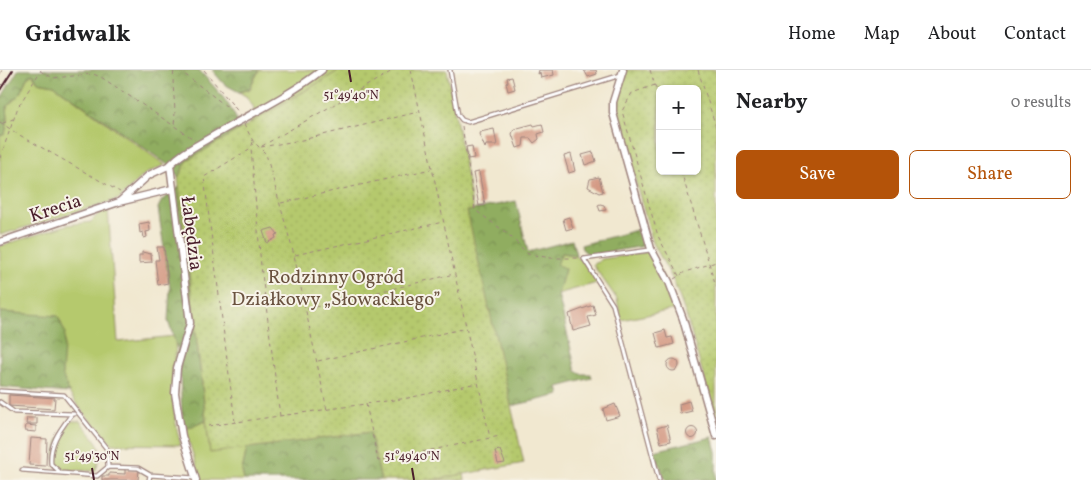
<!DOCTYPE html>
<meta charset="utf-8">
<style>
:root{--surface:#fff;--page:#f2f2f2;--text:#202124;--muted:#757577;--line:#e0e0e0;--accent:#b45309}
body{margin:0;font-family:Vollkorn,serif;background:var(--page);color:var(--text)}
.controls{position:absolute;right:15px;top:15px;display:grid;overflow:hidden;border-radius:8px;box-shadow:0 1px 4px #0004}
.controls button{width:45px;height:45px;display:grid;place-items:center;padding:0;border:0;border-bottom:1px solid var(--line);background:var(--surface);color:var(--text);font:25px sans-serif}
.list{margin:0;padding:0;list-style:none}
h2{display:flex;justify-content:space-between;align-items:center;height:65px;margin:0;padding:0 20px;font-size:21px}
h2 small{font-size:16px;font-weight:400;color:var(--muted)}
.actions{display:flex;gap:10px;padding:15px 20px}
.actions a{flex:1;padding:11px 0;border:1px solid var(--accent);border-radius:8px;text-align:center;font-size:18px;color:var(--accent)}
.actions .main{background:var(--accent);color:#fff}
.map{position:relative;flex:none;width:716px;height:410px;overflow:hidden}
header{display:flex;align-items:center;gap:30px;box-sizing:border-box;height:70px;padding:0 25px;background:var(--surface);border-bottom:1px solid var(--line)}
header strong{font-size:24px}
nav{display:flex;gap:28px;margin-inline-start:auto;font-size:18px}
main{display:flex}
aside{flex:1;background:var(--surface)}
.map>svg:first-child{display:block}
.green{fill:#b5c96d;stroke:#80744c}
.forest{fill:url(#forest-crowns);stroke:#6d6646}
.garden{fill:url(#garden-dots);stroke:#80744c;fill-rule:evenodd}
.building{fill:#d49a84}
.lines{fill:none;stroke-linecap:round;stroke-linejoin:round}
.service-casing{stroke:#9e847e;stroke-width:5.5}
.minor-casing{stroke:#9e847e;stroke-width:9}
.path{stroke:#9e847e;stroke-width:1;stroke-dasharray:4 4;stroke-linecap:butt}
.service{stroke:#fff;stroke-width:3}
.minor{stroke:#fff;stroke-width:6}
.rail{stroke:#4a1f2b;stroke-width:2}
.ticks{fill:none;stroke:#4a1f2b;stroke-width:2}
.labels{text-anchor:middle;stroke-width:4;stroke-linejoin:round;paint-order:stroke}
.street-label{font-size:19px;fill:#4a1f2b;stroke:#f7f3e8}
.park-label{font-size:19px;fill:#6a523f;stroke:#f7f3e8}
.ticks-label{font-size:12px;text-anchor:middle;fill:#4a1f2b;stroke:#f7f3e8;stroke-width:4;stroke-linejoin:round;paint-order:stroke}
</style>
<header>
<strong>Gridwalk</strong>
<nav><a>Home</a><a>Map</a><a>About</a><a>Contact</a></nav>
</header>
<main>
<div class="map">
<svg width="716" height="410" viewBox="0 0 716 410">
<defs>
<pattern id="forest-crowns" width="20" height="18" patternUnits="userSpaceOnUse" patternTransform="scale(1.25)"><rect width="20" height="18" fill="#90ad60"/><path d="M2 6a3 3 0 1 1 6 0M12 15a3 3 0 1 1 6 0" fill="none" stroke="#788c4f"/></pattern>
<pattern id="garden-dots" width="8" height="8" patternUnits="userSpaceOnUse" patternTransform="scale(1.25)"><rect width="8" height="8" fill="#b5c96d"/><path d="M2 2h.1M6 6h.1" fill="none" stroke="#9dac5f" stroke-width="1.8" stroke-linecap="round"/></pattern>
</defs>
<rect width="100%" height="100%" fill="#f7f3e8"/>
<filter id="ink" filterUnits="userSpaceOnUse"><feTurbulence type="fractalNoise" baseFrequency=".02" numOctaves="2"/><feDisplacementMap in="SourceGraphic" scale="10" xChannelSelector="R" yChannelSelector="G"/><feConvolveMatrix kernelMatrix="1 2 1 2 8 2 1 2 1" color-interpolation-filters="sRGB"/></filter>
<filter id="wash" filterUnits="userSpaceOnUse"><feTurbulence type="fractalNoise" baseFrequency=".0096" numOctaves="4" result="noise"/><feDisplacementMap in="SourceGraphic" scale="20" xChannelSelector="R" yChannelSelector="G"/><feGaussianBlur stdDeviation="1.12" result="paint"/><feColorMatrix in="noise" values="0 0 0 0 0 0 0 0 0 0 0 0 0 0 0 0 0 1.4 0 .05"/><feComposite in="paint" operator="in"/></filter>
<g filter="url(#wash)">
<rect width="100%" height="100%" fill="#f1e8d0"/>
<path class="green" d="M259,0H340L250,53L254,38L247,27L239,22L250,19Z
M32,4L38,12L54,15L165,95L145,104L119,129L0,165V66L5,64L8,49L7,36L19,25L27,8Z
M108,138L118,272L174,266C178,283 173,289 173,305C172,330 174,351 181,375L112,374C97,356 65,328 62,304C59,281 69,272 58,247L0,242V176L67,155L91,152L99,143Z
M648,182L667,214L678,239L621,250L617,229L593,195L602,189Z
M562,183C584,186 586,196 597,213L557,224L565,199L556,194Z
M71,351H80C95,370 107,377 95,401L62,400L54,388L58,371Z
M206,351L210,382L247,378L242,401L244,410H201L185,359Z
M464,404L465,410H432Z"/>
<path class="forest" d="M18,0H199C216,19 233,35 240,59L188,90L178,108L174,99L54,15L38,12L33,4L27,8L19,25L7,36L8,49L5,64L0,66V30Z
M212,0H259L249,19L239,22L224,14Z
M179,117L206,351L185,359L182,347L180,302L175,291L178,280L168,251L170,219L158,138L162,130Z
M516,131L528,182L572,170L576,185L562,183L557,194L565,199L558,224L576,301L581,304H591L592,308L558,317L560,325L511,336L466,141Z
M640,159L645,176L589,185L582,179L581,175Z
M0,242L58,246L65,262L62,304L69,323L0,317Z
M370,362L381,410H244L242,401L247,378Z
M712,367L716,382V410H667L664,407L654,381Z"/>
<path class="garden" d="M340,0H447L473,140L467,141L524,393L432,410H381L370,362L210,383L178,108L188,90Z
M625,0H716V350L686,245L673,210L653,173L616,43ZM660,19H697V101H660Z"/>
<g id="blocks">
<path class="building" d="M539,0H553L554,5L541,8L540,3L538,4Z
M584,0H596L597,4L588,7Z
M512,7L515,19L508,21L506,13L508,12L507,8Z
M533,54L534,56L542,54L544,62L538,64L539,69L534,73L530,68H524L523,76L517,78L512,64L514,59Z
M494,59L497,75H486L485,78L479,64L480,62Z
M472,76L474,88L468,89L466,77Z
M593,82L596,91L585,95L582,85Z
M571,84L575,101L569,103L564,86Z
M479,102L485,135L479,136L473,103Z
M599,107L603,122L599,123L588,117L590,109Z
M600,134L604,135L606,140L600,141L598,135Z
M569,147L573,158L566,160L563,149Z
M149,152L150,161L146,162L147,167L144,168L143,162L140,163L139,154Z
M273,158L278,164L275,165L276,168L267,173L263,161Z
M157,177H164L168,213L158,215L155,190H159Z
M142,182L151,184L152,192L139,193V185H142Z
M593,235L596,245L588,247L591,256L573,261L569,244Z
M665,260L667,268L672,267L674,274L659,278L655,263Z
M667 295a6 6 0 1 1 12 0a6 6 0 1 1-12 0Z
M9,325L55,328L54,339L9,336Z
M689,331L692,341L680,344L679,334Z
M615,334L620,346L606,350L603,339Z
M27,348H37V354H26Z
M26,355L36,356V362L25,361Z
M667,355L671,371L661,373L657,358Z
M686.5 363a5.5 5.5 0 1 1 11 0a5.5 5.5 0 1 1-11 0Z
M31,368L47,369L46,396L29,395Z
M500,380L505,393L498,394L495,381Z
M125,399L139,400L138,410H102V406H109V403L125,404Z"/>
</g>
</g>
<g filter="url(#ink)">
<use href="#blocks" fill-opacity="0" stroke="#9e847e" stroke-width="1"/>
<g class="lines">
<g class="service-casing">
<path id="service" d="M450,0L458,45L462,50L468,52L621,5
M584,189L613,235L659,410
M584,189L650,180
M0,321L64,325L107,379L108,397L138,398L150,405
M0,332L14,342L74,344
M72,344C60,360 49,373 51,394L61,403L97,406L108,397
M22,400L61,403
M149,410L150,405L195,408"/>
</g>
<g class="minor-casing">
<path id="minor" d="M623,0L613,32V43L651,179L669,212L683,249L716,366
M170,95L149,105L119,132L172,119
M0,172L119,132
M196,410L182,366L175,323L177,298L190,253L170,95C181,83 196,76 211,67C248,45 288,27 322,0"/>
</g>
<path class="path" d="M179,0L226,36L236,37
M204,0L240,44
M411,0L490,368
M650,0L660,31
M698,0L716,57
M40,1L53,8L93,4L101,7L195,70
M0,4L2,0
M655,15L632,23L622,41L658,166L679,206
M0,52L16,63L120,122
M3,53L13,49
M174,54C177,36 171,18 174,0
M244,54L253,71L266,84L294,185L327,340
M462,56L475,140L508,164L528,184L551,188H579
M253,72L251,78L261,196L280,346
M262,76L394,0
M261,77L302,70L418,42
M0,88L18,37L41,0
M681,101L716,216
M281,133L431,99
M295,185L443,152
M674,209L685,202L716,192
M307,239L454,204
M318,291L467,258
M366,334L378,391L500,366
M235,352L204,107L251,78
M208,356L408,328L477,313"/>
<use href="#service" class="service"/>
<use href="#minor" class="minor"/>
<path class="rail" d="M0,20L13,0"/>
</g>
</g>
<path class="ticks" d="M349,0L351,12M92,398L94,410M412,398L414,410"/>
<g class="labels">
<g class="street-label">
<text transform="translate(55 137) rotate(-18)" y="7">Krecia</text>
<text transform="translate(193 163) rotate(83)" y="7">Łabędzia</text>
</g>
<g class="park-label">
<text x="336" y="213">Rodzinny Ogród<tspan x="336" dy="22">Działkowy „Słowackiego”</tspan></text>
</g>
</g>
<g class="ticks-label">
<text x="351" y="29">51°49'40"N</text>
<text x="92" y="390">51°49'30"N</text>
<text x="412" y="390">51°49'40"N</text>
</g>
</svg>
<div class="controls">
<button>+</button>
<button>−</button>
</div>
</div>
<aside>
<h2>Nearby<small>0 results</small></h2>
<ul class="list">
</ul>
<div class="actions"><a class="main">Save</a><a>Share</a></div>
</aside>
</main>
